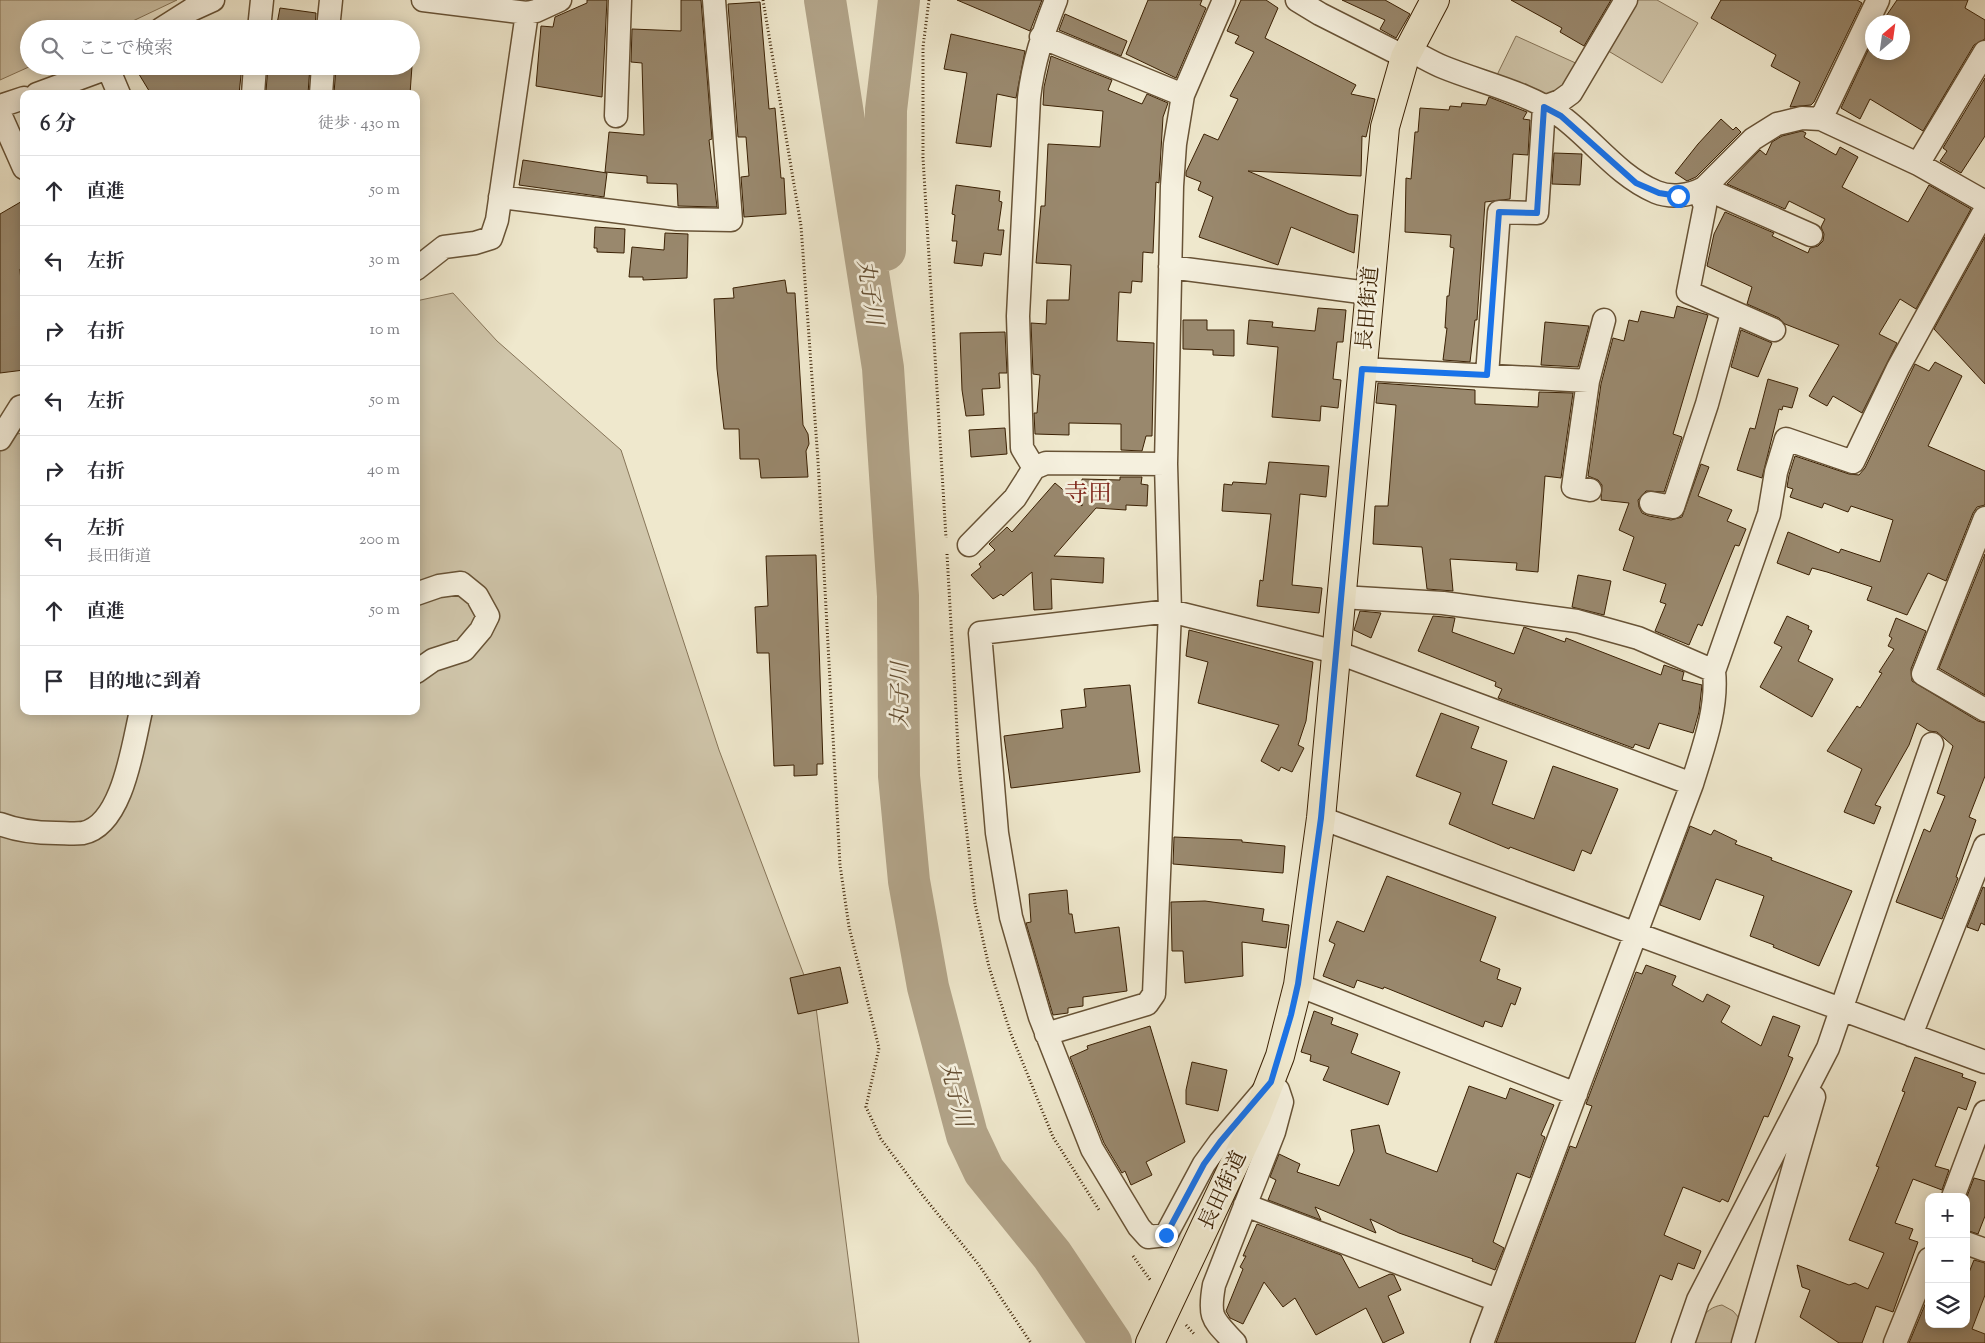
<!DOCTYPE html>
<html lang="ja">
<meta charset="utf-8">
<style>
:root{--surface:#fff;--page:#f2f2f3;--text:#2b2b33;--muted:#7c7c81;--line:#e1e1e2}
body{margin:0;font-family:"Sorts Mill Goudy","Noto Serif JP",serif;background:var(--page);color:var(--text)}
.controls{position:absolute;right:15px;bottom:15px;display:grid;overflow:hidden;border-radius:10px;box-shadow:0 2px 12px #0003}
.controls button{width:45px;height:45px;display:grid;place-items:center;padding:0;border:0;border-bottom:1px solid var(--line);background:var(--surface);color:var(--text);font:25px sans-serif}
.compass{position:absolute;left:1865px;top:15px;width:45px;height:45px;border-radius:50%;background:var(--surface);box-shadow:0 2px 12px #0003;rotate:29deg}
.stop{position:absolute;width:15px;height:15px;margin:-11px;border:4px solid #1a73e8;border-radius:50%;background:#fff}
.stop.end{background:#1a73e8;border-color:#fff;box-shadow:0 1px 5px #0008}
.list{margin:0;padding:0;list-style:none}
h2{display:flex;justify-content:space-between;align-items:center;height:65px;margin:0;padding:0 20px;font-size:21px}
h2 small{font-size:16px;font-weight:400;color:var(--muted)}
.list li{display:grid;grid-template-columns:32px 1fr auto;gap:15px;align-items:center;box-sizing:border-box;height:70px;padding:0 20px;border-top:1px solid var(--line)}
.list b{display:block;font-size:19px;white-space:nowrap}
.list p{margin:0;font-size:16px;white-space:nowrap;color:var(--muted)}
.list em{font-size:16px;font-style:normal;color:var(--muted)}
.icon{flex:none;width:28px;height:28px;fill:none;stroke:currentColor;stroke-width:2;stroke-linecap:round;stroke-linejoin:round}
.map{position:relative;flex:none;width:1985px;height:1343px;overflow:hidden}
.search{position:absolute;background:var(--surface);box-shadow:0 2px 12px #0003;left:20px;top:20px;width:400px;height:55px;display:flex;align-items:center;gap:12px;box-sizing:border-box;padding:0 18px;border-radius:28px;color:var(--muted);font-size:19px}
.panel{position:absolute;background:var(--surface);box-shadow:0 2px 12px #0003;left:20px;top:90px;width:400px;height:625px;border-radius:10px}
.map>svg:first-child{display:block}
.green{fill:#d0c6ab;stroke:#867458}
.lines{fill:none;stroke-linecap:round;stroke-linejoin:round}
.river{stroke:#b2a489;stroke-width:42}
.building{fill:#99886d;stroke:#3b2104}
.minor-casing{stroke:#685336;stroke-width:25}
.major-casing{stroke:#3b2104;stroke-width:30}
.path{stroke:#3b2104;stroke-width:3;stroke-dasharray:1 2.5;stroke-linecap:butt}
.minor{stroke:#f5f0de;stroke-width:22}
.major{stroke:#efe8cd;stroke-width:28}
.route{stroke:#1a73e8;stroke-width:6}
.labels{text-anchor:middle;stroke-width:5;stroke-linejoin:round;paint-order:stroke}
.street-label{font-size:21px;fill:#3b2104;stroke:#f5f0de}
.water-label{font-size:22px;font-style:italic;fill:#654f33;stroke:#f5f0de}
.quarter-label{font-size:24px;fill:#7a1f14;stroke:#f5f0de}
</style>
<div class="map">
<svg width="1985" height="1343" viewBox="0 0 1985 1343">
<rect width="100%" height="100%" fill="#efe8cd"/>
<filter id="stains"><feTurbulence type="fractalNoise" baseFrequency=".004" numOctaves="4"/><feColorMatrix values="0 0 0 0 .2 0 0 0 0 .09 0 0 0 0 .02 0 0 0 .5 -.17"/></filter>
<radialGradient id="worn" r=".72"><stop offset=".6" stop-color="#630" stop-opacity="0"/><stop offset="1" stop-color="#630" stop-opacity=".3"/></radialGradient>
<path class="green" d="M0,0H177L116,29H29V66H31L0,80Z
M1632,0H1657L1698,23L1662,83L1605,49Z
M1516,36L1580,65L1570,85L1550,99L1497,75Z
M453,293L497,341L621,450L719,750L816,1007L859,1343H0V436L24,433V711H416V301Z
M1722,1305L1733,1311L1740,1319L1735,1343H1691C1698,1326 1702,1308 1722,1305Z"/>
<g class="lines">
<path class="river" d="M825,0L883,368L898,596L899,776L909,881L928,987L967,1135L984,1171L1052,1255L1111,1343
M885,250L886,110L899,0"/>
</g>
<path class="building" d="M587,0H607L602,97L536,86L541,26L553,27L555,17L587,3Z
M681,0H701L712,139L709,140L717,207L678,206L677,184L647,183V176L605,172L609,132L644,135L642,63L631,62L632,29L681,31Z
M957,0H1042L1030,31Z
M1148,0H1202L1200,5L1206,8L1176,78L1126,54Z
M1241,0H1266L1278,8L1265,38L1356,85L1351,94L1375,99L1366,137L1362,136L1361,176L1248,171L1349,214L1358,215L1354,253L1291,227L1278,265L1199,237L1213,197L1198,190L1201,182L1186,176V172L1204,134L1218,140L1238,99L1230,96L1254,52L1235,43L1239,36L1227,31Z
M1342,0H1385L1410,14L1396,38L1380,29L1385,20Z
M1511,0H1611L1584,46L1560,32L1562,28Z
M1721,0H1857L1862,3L1814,102L1811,105L1790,107L1800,82L1771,66L1776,55L1711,18Z
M1897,0H1968L1965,8L1985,20V39L1974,45L1923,131L1870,99L1860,119L1841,108L1872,42V52H1902V22H1882Z
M760,2L769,109L775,108L781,178H784L786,214L744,217L741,177L749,176L746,137H738L728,4Z
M280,8L316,13L315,29H276Z
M1065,14L1127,41L1121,56L1059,30Z
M951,34L1025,51L1016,98L997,94L991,147L956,143L967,73L944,69Z
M1051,56L1112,80L1108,90L1142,104L1147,94L1168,103L1163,117L1159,183L1156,182L1153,253L1143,252L1142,282L1132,281L1131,293L1119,292L1117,341L1154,343L1152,436H1146L1142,451L1121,450V424L1069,423V435L1035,434L1034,413H1037L1040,375L1033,374L1031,323L1046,324L1047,300H1069L1071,265L1036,263L1041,206H1045L1048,144L1100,147L1103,111L1043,105L1044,87Z
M134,66H242L239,94H151Z
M268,66H310L308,94L266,91Z
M375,66H412L410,94L334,93L336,67L374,72Z
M1985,78V136L1961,173L1940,161L1947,151L1943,148Z
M1489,97L1527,112L1523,119L1530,120L1528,155L1513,154L1510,199L1485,202L1477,320H1475L1470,362L1443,360L1447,328H1445L1447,296H1449L1454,248L1450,247L1451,235L1405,232L1406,178L1411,179L1415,132H1418L1420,108L1449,110L1450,106L1461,107L1462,103L1486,105Z
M1721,119L1733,130L1736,127L1741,132L1696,177L1687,181L1675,173L1698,144Z
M1802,131L1806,133L1804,137L1836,155L1840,147L1858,157L1842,187L1908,222L1929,185L1971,209L1916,309L1900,299L1879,334L1897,343L1862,413L1833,396L1827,406L1809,396L1839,345L1785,324L1779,318L1747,304L1752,287L1707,266L1714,234L1725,212L1774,233L1772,236L1808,253L1810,248L1818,246L1823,241L1824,234L1821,227L1825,219L1789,201L1785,209L1727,184L1760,150L1766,155L1772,142L1782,136Z
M1554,153L1582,154L1580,185L1552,184Z
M523,160L607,173L604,197L519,185Z
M956,185L1000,191L999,201L1002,202L998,230H1004L1001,255L984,253L982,266L954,263L957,241H952L955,215L952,214Z
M24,200V269H20L24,324V370L0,373V214Z
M595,227L625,229L624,253L597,252V248H594Z
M665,233L688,234L687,278L643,280V277H629L632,247L664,250Z
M1985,237V384L1934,329Z
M785,280L787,293H795L803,425L808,434L809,444L806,451L808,477L761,478L759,459H740L739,429H724L717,369L714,299L734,298L733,288Z
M1677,306L1708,315L1673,434L1682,437L1664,492L1646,491L1638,500L1639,507L1642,513L1649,516L1671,520L1682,517L1701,464L1709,467L1698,496L1732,510L1727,521L1746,529L1739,546L1735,545L1702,626L1698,624L1689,645L1655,631L1666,604L1660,602L1666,584L1623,570L1634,537L1619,530L1629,503L1601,500L1602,485L1598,480L1588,476L1601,384L1613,338L1624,341L1629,320L1638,322L1641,311L1674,318Z
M1318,308L1346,310L1343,342H1337L1333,379L1341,380L1338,408L1321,406L1320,421L1272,417L1278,347L1247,344L1249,320L1273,322L1272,327L1315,331Z
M1183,320H1207V330H1234V356L1213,355V350L1183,349Z
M1545,322L1589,326L1578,367L1541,365Z
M1741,330L1772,343L1758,377L1731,367Z
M1005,332L1007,373H999L1000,388L982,389L984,415L966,416L962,390L960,333Z
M1935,362L1962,376L1928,446L1985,471V505L1977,507L1973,513L1946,581L1928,573L1907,615L1867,600L1872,587L1827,572L1812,568L1809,575L1777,563L1788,532L1839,553L1841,549L1880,562L1893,520L1851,506L1848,512L1824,503L1822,508L1790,497L1793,489L1787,487L1789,475L1795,456L1849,474L1859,475L1865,468L1915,364L1929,371Z
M1768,379L1798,388L1792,408L1783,406L1782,410L1779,409L1762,478L1737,470L1750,428L1755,429Z
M1378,383L1475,390V404L1538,407L1539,392L1573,393L1561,478L1545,476L1538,572L1516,570L1517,563L1450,559L1453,591L1427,589L1422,547L1373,544L1375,506H1388L1396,405L1376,403Z
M1005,428L1007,454L971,457L969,430Z
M1269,462L1329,466L1326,497L1300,494L1292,585L1322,588L1319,613L1257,606L1260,580L1263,581L1271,514L1222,511L1224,484L1232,485L1233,482L1266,484Z
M1120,477H1142L1141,484L1148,485L1147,506L1126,505V510L1096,508L1054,556L1104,558L1103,583L1051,579L1052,609L1034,610L1032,572L1003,596L1001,594L993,599L971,575L981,567L979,564L995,550L989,544L1007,527L1012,532L1055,483L1082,506V479L1120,480Z
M1985,554V695L1939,668Z
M816,555L823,764H817V775L794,776V765L774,766L769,653H757L755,607L768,606L766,556Z
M1578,575L1611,581L1604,615L1572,607Z
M1360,611L1381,613L1371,638L1354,630Z
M1433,616L1455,618L1452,632L1514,654L1524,627L1565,642L1566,638L1661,675L1664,665L1684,672L1682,680L1702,685L1699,712L1693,733L1659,723L1649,749L1635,744L1633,748L1498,698L1502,689L1495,686L1496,682L1418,651Z
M1787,616L1809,626L1808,629L1812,631L1798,661L1833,679L1812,717L1760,687L1782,647L1774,643Z
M1896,618L1926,631L1911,669L1912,681L1978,721L1985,723V776L1969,817L1976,820L1956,877L1958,878L1942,919L1896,902L1924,829L1930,832L1945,796L1937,793L1953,746L1937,732L1929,731L1917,723L1909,745L1875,805L1881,807L1874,824L1844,812L1862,769L1827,751L1857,706L1860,708L1882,673L1879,672L1894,649L1888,646L1892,638L1889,636Z
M1189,630L1313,662L1306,721L1298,745L1304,748L1292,772L1281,767L1279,771L1261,761L1279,725L1198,703L1208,662L1186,656Z
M1130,685L1140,772L1011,788L1004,736L1063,728L1061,710L1086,707L1084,689Z
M1441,713L1479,727L1471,748L1507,761L1492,804L1534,819L1553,766L1618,789L1591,854L1582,850L1574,871L1510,847L1509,849L1449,824L1461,793L1416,776Z
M1690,826L1711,835L1714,830L1737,841L1735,844L1772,858L1771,860L1852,891L1819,966L1773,947L1774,945L1750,936L1764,896L1716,879L1700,920L1660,905Z
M1174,837L1242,840V842L1285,846L1283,873L1173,864Z
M1387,876L1496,917L1480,961L1500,969L1497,979L1521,988L1515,1005L1511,1003L1502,1027L1485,1021L1483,1027L1384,987L1383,989L1357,980L1354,988L1323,976L1335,944L1329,941L1337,921L1364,932Z
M1983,887L1985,888V925L1981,923L1978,931L1967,927Z
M1067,890L1069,914H1072L1075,933L1119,927L1127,991L1083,997V1006L1068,1008V1013L1053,1015L1026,923L1031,922L1029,894Z
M1205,901L1264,909L1262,921L1289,925L1286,948L1242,942L1243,976L1185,983L1183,951H1172L1171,902Z
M1646,965L1676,976L1672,985L1703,1002L1707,994L1730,1006L1721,1022L1761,1046L1773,1016L1800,1026L1788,1056L1793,1058L1786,1075L1768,1117L1764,1116L1728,1202L1722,1199L1720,1202L1683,1187L1664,1235L1701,1251L1694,1269L1678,1263L1672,1280L1660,1275L1635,1343H1496L1570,1146L1576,1148L1592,1106L1586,1104L1628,993L1636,972L1642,974Z
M840,967L848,1003L798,1014L790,978Z
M1314,1011L1333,1018L1331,1024L1358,1034L1351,1053L1400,1072L1388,1105L1323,1080L1329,1067L1310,1061L1311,1055L1301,1052Z
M1150,1026L1185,1142L1146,1162L1152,1175L1131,1185L1125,1171L1122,1173L1104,1143L1070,1057L1088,1049L1087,1046Z
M1915,1057L1963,1074L1962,1077L1976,1082L1966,1110L1958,1107L1935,1166L1949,1170L1942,1190L1913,1179L1895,1223L1913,1229L1909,1239L1918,1242L1893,1312L1876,1306L1862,1343H1839L1800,1317L1810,1290L1802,1287L1797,1265L1849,1285L1855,1283L1868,1289L1884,1253L1849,1240L1879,1167L1876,1166L1905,1092L1902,1091Z
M1192,1062L1227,1070L1218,1111L1186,1104V1090Z
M1469,1086L1506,1099L1510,1088L1554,1105L1541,1135L1545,1137L1530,1178L1517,1173L1493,1242L1504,1248L1495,1270L1472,1261L1473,1259L1399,1233L1370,1219L1376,1233L1315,1207L1321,1220L1268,1200L1276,1180L1270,1177L1279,1154L1300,1164L1297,1172L1339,1186L1354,1151L1351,1130L1379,1125L1386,1153L1437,1172Z
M1974,1178L1985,1181V1216L1978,1234L1966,1230V1199Z
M1257,1224L1341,1255L1359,1288L1390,1274L1394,1275L1401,1290L1388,1296L1404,1333L1383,1343L1366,1308L1316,1335L1295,1298L1283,1307L1264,1282L1243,1324L1230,1318L1226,1311L1243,1269L1240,1267L1246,1256H1243Z
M1974,1260L1985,1263V1295L1972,1329L1985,1334V1343H1909L1929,1295V1324H1966V1280Z"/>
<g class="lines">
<g class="minor-casing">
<path id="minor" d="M423,0L527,13L536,11L560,0
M1297,0L1320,14L1405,57
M161,29L191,10L213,0
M259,29L262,0
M328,29L331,0
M1041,37L1183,95
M1409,50C1420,55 1431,62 1443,67C1482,83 1527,92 1562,117C1594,141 1618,176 1656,192C1671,198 1689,196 1704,188L1753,139L1777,124L1802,118L1821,119L1918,164L1985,202
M108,68L119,94
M37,94L113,66
M253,94L255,66
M321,94L323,66
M0,106L24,98
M0,114L24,168
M616,116L620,0
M1821,119L1878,0
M1918,164L1985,52
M1704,188L1811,235
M1699,191L1705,206L1688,292L1774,330
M500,197L677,219L731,220L714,0
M1170,267L1368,293
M416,269L444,247L475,243L491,238L497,220L527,13
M1362,369L1588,381
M1487,375L1499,212L1537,213L1544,107L1560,101L1571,93L1626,0
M0,439L20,407L24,406
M1034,468L1022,448L1018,316L1029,98C1033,63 1043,33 1056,0
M1590,490L1573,487L1588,381L1604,320
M1651,503L1673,507L1707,404L1732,313
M1985,518L1923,674L1985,710
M969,545L1015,498L1034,468L1046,463L1166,464
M416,594L439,586L461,583L477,596L488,616L481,630L464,650L433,660L416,672
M1341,597L1443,603L1577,621L1638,638L1714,671L1769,514L1776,472L1786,439L1853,462L1898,368L1985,210
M1692,784C1703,748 1718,709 1714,671
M1321,818L1985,1062
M0,824C18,831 37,833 56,833C64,833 75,834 83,833C123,825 133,744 141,711
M1298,985L1576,1094
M1046,1034L1147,1004L1154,994L1170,611L1166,464L1172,186L1175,144L1183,95L1224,0
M1911,1035L1985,846
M1953,1197L1985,1112
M1245,1205L1497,1300
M1966,1243L1985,1250
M1235,1343C1213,1319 1208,1319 1214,1285L1274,1132L1282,1102L1278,1090L1271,1082L1220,1142L1204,1164L1166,1235L1148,1237L1139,1227L1092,1149L1040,1017L1011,917L997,833L980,633L1170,611L1336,652L1692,784L1482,1343
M1683,1343L1698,1300L1828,1048L1932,744
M1743,1343L1814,1097
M1895,1343L1929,1259"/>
</g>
<g class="major-casing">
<path id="major" d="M1150,1343L1256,1118L1280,1056L1298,985L1321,818L1385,127L1405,57L1435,0"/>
</g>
<path class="path" d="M763,0L801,226L818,461L840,865L849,927L879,1048L866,1107L881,1139L924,1197L979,1265L1031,1343
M929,0L923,47V158L946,538
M947,554L959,765L975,904L989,967L1011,1034L1053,1137L1099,1210
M1133,1256L1151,1281
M1186,1325L1195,1335"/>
<use href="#minor" class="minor"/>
<use href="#major" class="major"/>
</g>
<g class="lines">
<path class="route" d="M1166,1235L1204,1164L1220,1142L1271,1082L1291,1015L1298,984L1321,818L1362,369L1487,375L1499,212L1537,213L1544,107L1561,116L1636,183L1659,193L1678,196"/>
</g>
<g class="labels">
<g class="street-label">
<text transform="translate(1367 308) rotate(-85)" y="7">長田街道</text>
<text transform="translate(1222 1190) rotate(-65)" y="7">長田街道</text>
</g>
<g class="water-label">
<text transform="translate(871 292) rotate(81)" y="8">丸子川</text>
<text transform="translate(899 695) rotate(-90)" y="8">丸子川</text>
<text transform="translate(957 1094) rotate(75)" y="8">丸子川</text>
</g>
<g class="quarter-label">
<text x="1088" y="501">寺田</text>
</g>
</g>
<rect width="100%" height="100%" filter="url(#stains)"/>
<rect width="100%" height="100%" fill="url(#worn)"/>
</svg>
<div class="controls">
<button>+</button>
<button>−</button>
<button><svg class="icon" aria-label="layers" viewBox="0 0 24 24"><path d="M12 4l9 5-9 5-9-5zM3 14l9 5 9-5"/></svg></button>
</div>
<svg class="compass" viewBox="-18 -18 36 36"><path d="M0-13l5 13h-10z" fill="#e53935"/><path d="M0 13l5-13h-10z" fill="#7c7c81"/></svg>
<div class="stop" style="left:1678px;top:196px"></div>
<div class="stop end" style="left:1166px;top:1235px"></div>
<div class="search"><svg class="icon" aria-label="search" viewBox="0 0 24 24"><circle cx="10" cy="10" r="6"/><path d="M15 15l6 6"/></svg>ここで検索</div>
<section class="panel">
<h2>6 分<small>徒歩 · 430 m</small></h2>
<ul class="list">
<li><svg class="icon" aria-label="ahead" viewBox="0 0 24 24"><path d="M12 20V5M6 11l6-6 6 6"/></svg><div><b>直進</b></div><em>50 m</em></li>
<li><svg class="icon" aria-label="left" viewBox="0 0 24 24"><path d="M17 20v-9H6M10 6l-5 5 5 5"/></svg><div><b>左折</b></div><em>30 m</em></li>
<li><svg class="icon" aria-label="right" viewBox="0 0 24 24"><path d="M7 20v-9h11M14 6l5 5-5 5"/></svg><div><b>右折</b></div><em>10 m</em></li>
<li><svg class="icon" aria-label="left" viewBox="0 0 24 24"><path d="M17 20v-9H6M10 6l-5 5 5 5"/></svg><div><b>左折</b></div><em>50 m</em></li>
<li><svg class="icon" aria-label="right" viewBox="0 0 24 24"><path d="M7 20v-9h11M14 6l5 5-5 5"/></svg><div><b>右折</b></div><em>40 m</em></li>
<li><svg class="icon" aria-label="left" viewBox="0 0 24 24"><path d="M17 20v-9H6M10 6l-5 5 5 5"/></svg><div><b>左折</b><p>長田街道</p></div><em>200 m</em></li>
<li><svg class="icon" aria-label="ahead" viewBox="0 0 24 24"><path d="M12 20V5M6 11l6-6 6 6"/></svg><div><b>直進</b></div><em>50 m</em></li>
<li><svg class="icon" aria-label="arrive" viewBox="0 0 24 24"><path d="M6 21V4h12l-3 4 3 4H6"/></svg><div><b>目的地に到着</b></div></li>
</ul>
</section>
</div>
